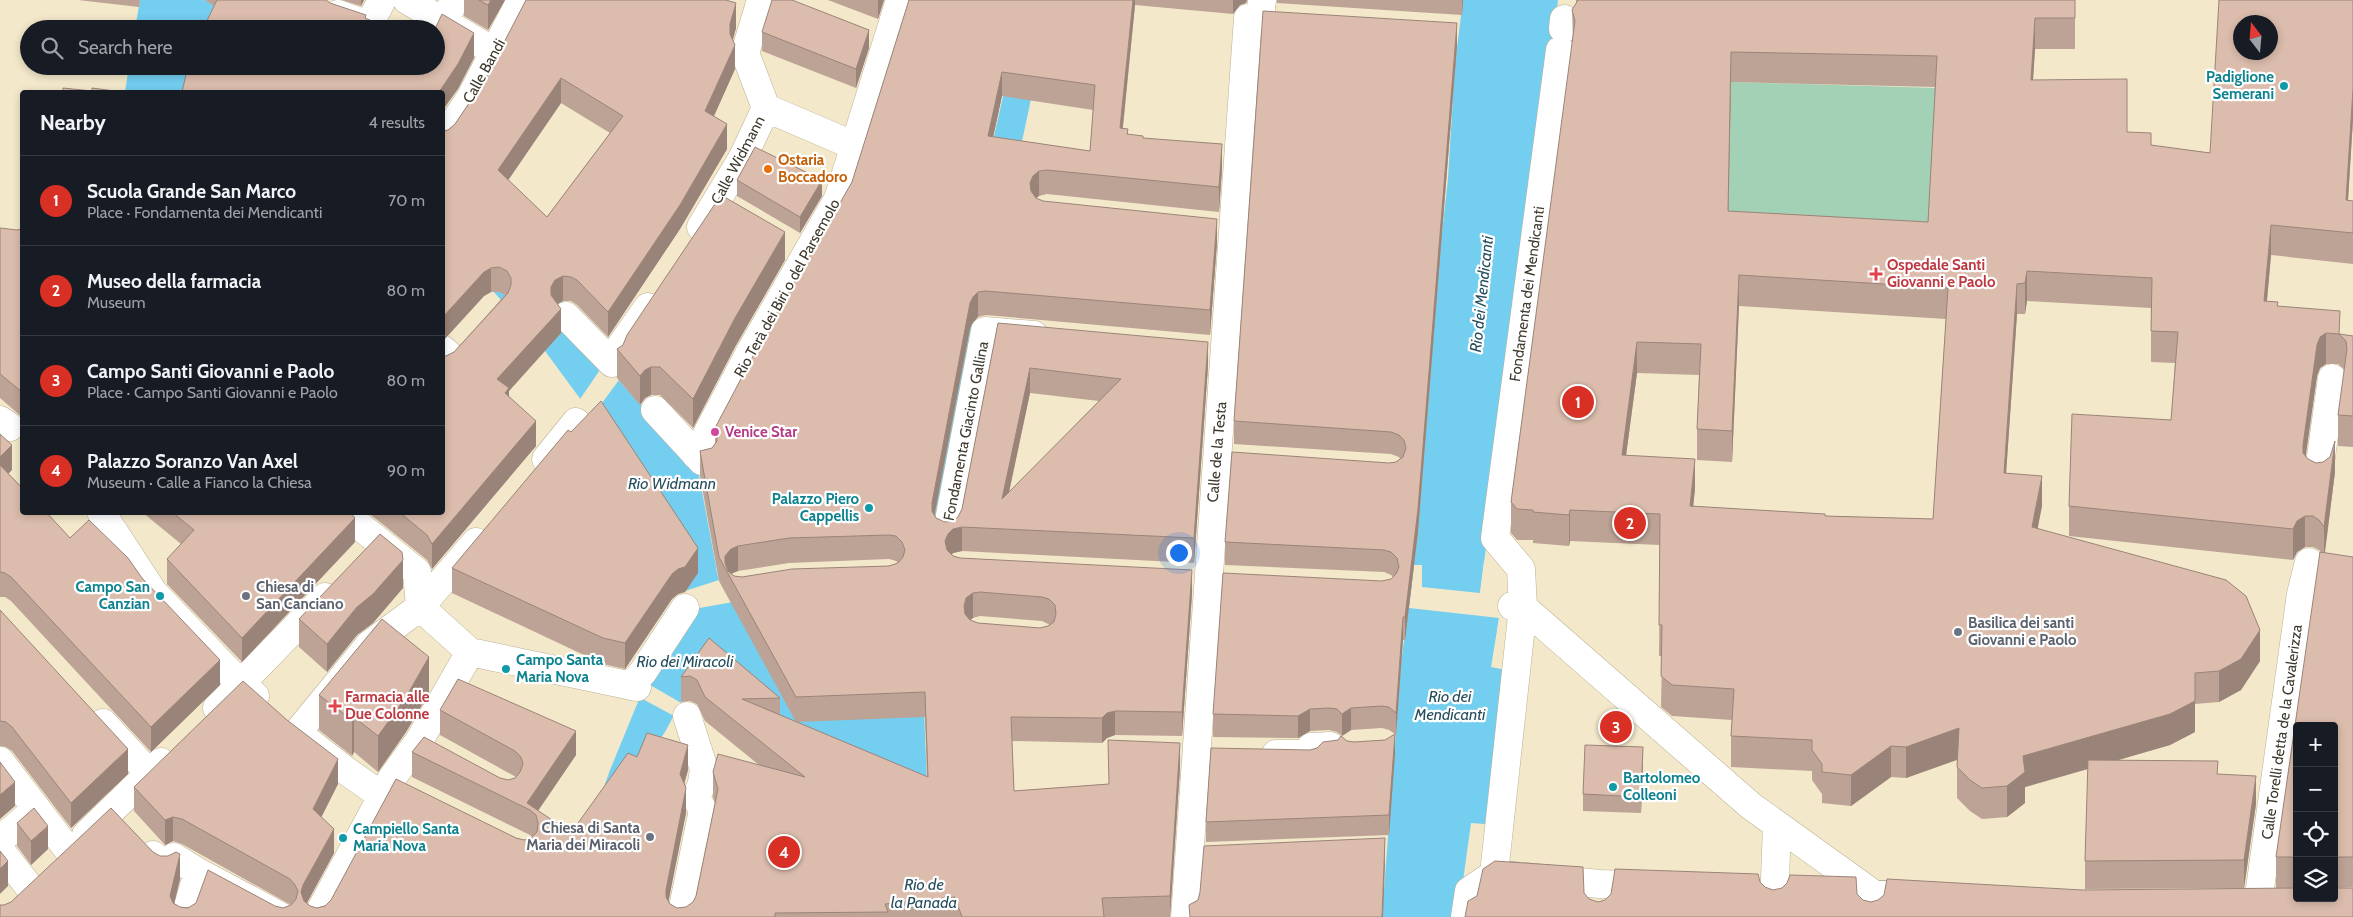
<!DOCTYPE html>
<meta charset="utf-8">
<style>
:root{--surface:#171b24;--page:#242831;--text:#f1f3f6;--muted:#9ea1a6;--line:#363941;--accent:#d93025}
body{margin:0;font-family:Cabin,sans-serif;background:var(--page);color:var(--text)}
.controls{position:absolute;right:15px;bottom:15px;display:grid;overflow:hidden;border-radius:5px;box-shadow:0 2px 8px #0003}
.controls button{width:45px;height:45px;display:grid;place-items:center;padding:0;border:0;border-bottom:1px solid var(--line);background:var(--surface);color:var(--text);font:25px sans-serif}
.compass{position:absolute;left:2233px;top:15px;width:45px;height:45px;border-radius:50%;background:var(--surface);box-shadow:0 2px 8px #0003;rotate:344deg}
.you{position:absolute;left:1178px;top:552px;width:18px;height:18px;margin:-12px;border:4px solid #fff;border-radius:50%;background:#1a73e8;box-shadow:0 0 0 8px #1a73e833}
.badge{display:grid;place-items:center;width:32px;height:32px;border-radius:50%;background:var(--accent);color:#fff;font-size:16px;font-weight:700}
.pin{position:absolute;translate:-50% -50%;border:2px solid #fff;box-shadow:0 1px 5px #0006}
.list{margin:0;padding:0;list-style:none}
h2{display:flex;justify-content:space-between;align-items:center;height:65px;margin:0;padding:0 20px;font-size:21px}
h2 small{font-size:16px;font-weight:400;color:var(--muted)}
.list li{display:grid;grid-template-columns:32px 1fr auto;gap:15px;align-items:center;box-sizing:border-box;height:90px;padding:0 20px;border-top:1px solid var(--line)}
.list b{display:block;font-size:19px;white-space:nowrap}
.list p{margin:0;font-size:16px;white-space:nowrap;color:var(--muted)}
.list em{font-size:16px;font-style:normal;color:var(--muted)}
.icon{flex:none;width:28px;height:28px;fill:none;stroke:currentColor;stroke-width:2;stroke-linecap:round;stroke-linejoin:round}
.map{position:relative;flex:none;width:2353px;height:917px;overflow:hidden}
.search{position:absolute;background:var(--surface);box-shadow:0 2px 8px #0003;left:20px;top:20px;width:425px;height:55px;display:flex;align-items:center;gap:12px;box-sizing:border-box;padding:0 18px;border-radius:28px;color:var(--muted);font-size:19px}
.panel{position:absolute;background:var(--surface);box-shadow:0 2px 8px #0003;left:20px;top:90px;width:425px;height:425px;border-radius:5px}
.map>svg:first-child{display:block}
.green{fill:#a2d1b5}
.water{fill:#73cef0}
.pier{fill:#f3e8ca}
.lines{fill:none;stroke-linecap:round;stroke-linejoin:round}
.pedestrian-casing{stroke:#bcb194;stroke-width:29}
.pedestrian{stroke:#fff;stroke-width:28}
.wall{fill:#bda395;fill-rule:evenodd}
.shaded-wall{fill:#9a8479}
.building{fill:#dcbdad;stroke:#9a8479;fill-rule:evenodd}
.culture-dot{fill:#0f9aa8;stroke:#fff;stroke-width:2}
.food-dot{fill:#e8710a;stroke:#fff;stroke-width:2}
.health-dot{fill:#e0444e;stroke:#fff;stroke-width:2}
.hotel-dot{fill:#d1479c;stroke:#fff;stroke-width:2}
.worship-dot{fill:#6b7280;stroke:#fff;stroke-width:2}
.labels{text-anchor:middle;stroke-width:4.5;stroke-linejoin:round;paint-order:stroke}
.street-label{font-size:15px;fill:#3e392d;stroke:#fff}
.culture-label{font-size:15px;font-weight:bold;fill:#0d838f;stroke:#fff;text-anchor:end}
.food-label{font-size:15px;font-weight:bold;fill:#c56008;stroke:#fff;text-anchor:start}
.health-label{font-size:15px;font-weight:bold;fill:#be3a42;stroke:#fff;text-anchor:start}
.hotel-label{font-size:15px;font-weight:bold;fill:#b23c85;stroke:#fff;text-anchor:start}
.worship-label{font-size:15px;font-weight:bold;fill:#5b616d;stroke:#fff;text-anchor:start}
.water-label{font-size:16px;font-style:italic;fill:#264e5d;stroke:#fff}
</style>
<div class="map">
<svg width="2353" height="917" viewBox="0 0 2353 917">
<rect width="100%" height="100%" fill="#f3e8ca"/>
<path class="green" d="M1731,82L1937,88L1928,252L1728,241Z"/>
<path class="water" d="M140,0H205L251,29H135Z
M1463,0H1558L1480,593L1499,618L1491,667L1506,670L1485,824L1471,823L1458,917H1382L1401,664L1418,532L1440,251L1448,179L1455,64Z
M129,66H196L188,92H125Z
M1008,75L1031,99L1017,165L976,319L972,346L923,683L928,811L825,759L709,663L681,702L665,732L578,861L610,770L640,697L692,611L685,591L601,427L545,351L487,284L442,181L563,301L554,312L608,368L698,470L718,577L754,642L884,718L987,167Z"/>
<path class="pier" d="M604,364L619,380L591,418L578,402Z
M1484,561L1486,562L1483,592L1501,617L1500,629L1497,630L1499,618L1409,608L1414,565H1422V587L1480,593Z
M716,567H719L733,602L694,609L684,595L685,591L719,580Z
M645,682L683,704L676,717L637,696Z"/>
<g class="lines">
<g class="pedestrian-casing">
<path id="pedestrian" d="M407,0L495,52
M761,0L745,53L766,108L855,146
M338,14L369,25L382,0
M444,20L455,0
M1563,29L1564,19
M1560,50L1495,538L1521,569L1523,607L1494,874L1600,884L1650,886
M442,140L471,97L521,0
M701,227L743,157L766,108
M566,316L612,363
M442,349L450,356
M610,361L648,307
M655,410L702,461
M0,420L10,427
M696,455L749,354L838,199L900,0
M546,459L576,422
M2318,478L2332,378
M101,512L153,592L235,678L255,696
M353,512L356,523L417,572L420,607L470,652L637,687
M947,531L985,331L1034,335
M1512,606L1523,607L1751,806L1872,893L1871,917
M632,684L643,672L685,608
M217,708L325,597
M103,723L150,774
M297,733L369,645L420,607L476,542
M309,742L345,770L382,796
M1276,754H1310L1311,747L1330,746
M0,761L69,851
M86,835L161,762
M0,840L28,816
M0,850L30,888
M153,855L164,866L174,857L198,872L282,917
M1820,892L1922,896
M2258,903L2301,594L2309,562
M1774,905L1777,826
M185,917L198,872
M317,917L392,778L419,741L470,652
M681,917L703,810L696,798L702,783L704,769L687,716
M1185,917L1248,18H1260L1262,0
M1465,917L1469,891L1494,874"/>
</g>
<use href="#pedestrian" class="pedestrian"/>
</g>
<path class="wall" d="M78,0H140L139,7Z
M205,0H328L214,6Z
M342,0H364L361,6Z
M464,0H505L488,30L464,16Z
M828,0H884L878,19Z
M909,0H1247L1246,3L1240,5L1233,14L1135,5L1123,128L1128,134L1143,138L1222,169L1219,212L1047,194L1039,196L1036,198L1043,201L1217,243L1210,335L986,315L978,317L973,322L970,328L934,514L936,518L945,522L953,521L958,517L962,509L998,323L1208,366L1194,563L962,551L953,553L952,555L960,558L1192,594L1182,736L1115,735L1107,738L1102,743L1012,741L1014,791L1108,784L1180,768L1170,917H0L4,905L153,852L180,879L174,903L180,907L275,906L283,908L291,905L182,844L173,841L165,845L134,811V787L338,784L321,817L334,853L307,903L310,906L317,908L516,838L524,840L531,838L532,837L530,835L412,777V752L500,778L508,780L515,778L516,777L440,735V710L576,755L538,811L571,833L637,757L688,770L684,783L686,813L668,901L670,904L677,908L686,907L693,902L696,896L715,803L713,797V772L759,765L705,721L697,704L690,701L681,702V677L709,638L780,698V715L796,722L719,581L700,476V451L712,448L715,444V428L852,182ZM1002,96L1093,110L1090,151L993,137ZM1030,393L1099,401L1009,493ZM889,559L896,561L898,563L889,566L742,577L734,576L731,573L738,571L789,563ZM980,616L1042,621L1050,625L1048,626L1040,628L978,623L970,620L973,618ZM925,717L927,777L796,722Z
M1277,0H1463L1462,15L1277,3Z
M1576,0H2075V49H2035L2033,80L2151,145L2210,153L2353,0V119L2348,201H2353V264L2271,255L2267,301L2340,334L2353,336V447L2338,446V415L2345,370L2339,365V351V364H2326L2320,368L2317,376L2305,455L2308,459L2335,472L2325,553L2353,557V887L2334,888V726H2297V888H2276V857L2321,552L2319,550L2313,547H2305L2297,552L2293,560L2069,536V506L2171,420L2175,363L2151,362V308L2027,301L2025,314H2017L2006,473L2042,506L2037,528L2260,661L2241,690L2219,702L2195,704V732L2170,745L2118,760L2218,774L2256,804L2244,888L2085,889V861L2088,769L2025,787V803L2007,817L1982,819L1970,811L1957,798V760L1906,778L1891,777L1851,806L1822,803V794L1812,780V771L1731,767V736L1732,720L1672,716L1661,707L1662,656H1659L1660,545L1570,541L1569,546L1533,543V540H1517L1511,533V502L1573,43L1572,10L1576,5ZM1731,82L1935,87L1928,222L1728,211ZM1739,306L1946,319L1933,519L1825,516L1693,506L1695,489L1626,455L1637,373L1699,375L1697,429V460L1732,462Z
M736,28L733,40L735,69L714,116L727,149L680,229L608,337L577,305L571,301H563L557,304L561,333L509,391V396L536,446L432,569L427,560L370,514L369,512H442L446,356L454,352L505,295L499,292H491L484,296L442,342V131L448,130L455,124L484,81ZM561,103L610,133L547,217L508,180Z
M762,32L869,48L856,88L762,51Z
M1457,46L1418,532L1405,640H1403L1396,735L1395,734V754L1389,835L1206,842V822L1310,750L1347,741L1354,742L1385,740L1395,734L1389,730L1382,728L1351,730L1342,736L1337,732L1329,730L1310,731L1298,738L1213,737V714L1382,581L1391,579L1393,577L1391,575L1384,572L1225,565V542L1389,463L1396,462L1400,459L1399,457L1391,454L1234,444V421Z
M737,180L822,196L800,233L737,196Z
M0,228L17,230L22,229V417L0,398Z
M785,260L735,347L693,428L660,395H651L645,398L640,405L617,378V349Z
M0,434L12,470L8,473L70,538L142,578L220,685L151,752L11,601L5,597H0Z
M142,512H350L355,542L242,662L167,584V559L181,544Z
M452,568L698,573L685,592L678,594L672,599L625,669L603,664L452,593Z
M403,588L373,623L357,635L327,672L299,647V619Z
M0,610L128,774L71,828L12,751L6,747L0,746Z
M429,693L406,732L378,772L354,752L352,756L319,730V695Z
M1643,763L1641,813L1583,811V794Z
M17,823L48,849L31,865L17,846Z"/>
<path class="shaded-wall" d="M361,0H364L361,6Z
M491,0H505L488,30V5Z
M878,0H884L878,19Z
M1133,0H1135V5L1120,153V128Z
M1233,0H1247L1246,3L1240,5L1233,14Z
M1462,0H1463L1462,15Z
M736,3V28L730,49V24Z
M2035,18V49L2031,110V80Z
M1457,23V46L1418,532L1405,640V617Z
M869,30V48L856,88V69Z
M474,33V58L458,89L442,111V92H439Z
M735,45V69L705,136V111Z
M1731,52V82L1728,242V211Z
M1002,72V96L988,161V136Z
M561,78V103L498,195V170Z
M2353,89V119L2346,231V200Z
M727,124V149L680,229L608,337V312Z
M1222,144V169L1219,212V187Z
M1039,171V196L1033,200L1030,208V183L1033,176Z
M822,180V196L800,233V217Z
M1217,219V243L1210,335V310Z
M2271,225V255L2264,332V301Z
M785,232V260L735,347L693,428V399L735,318Z
M491,268V292L484,296L442,342V318L484,272Z
M2027,271V301L2025,314V283Z
M1739,275V306L1732,462V431Z
M563,276V301L555,305L551,311V287L555,280Z
M2017,284V314L2004,504V473Z
M978,292V317L973,322L970,328L932,528V503L970,303L973,297Z
M561,309V333L509,391V413L497,379Z
M2326,333V364L2320,368L2317,376L2303,476V445L2317,345L2320,337Z
M1208,342V366L1194,563V538Z
M1637,342V373L1622,486V455Z
M651,367V395L645,398L640,405V376L645,370Z
M1030,368V393L1002,524V499Z
M536,421V446L432,569V544Z
M2335,441V472L2324,558V527Z
M12,445V470L0,482V457Z
M1695,459V489L1690,537V506Z
M2042,476V506L2032,558V527Z
M1570,510V541L1569,546V515Z
M2305,516V547L2297,552L2293,560V529L2297,521Z
M355,518V542L242,662V638Z
M962,527V551L953,553L948,559L945,541L948,534L953,529Z
M738,546V571L731,574L725,567V556L731,549Z
M698,548V573L685,592L678,594L672,599L625,669V643L672,574Z
M403,560V588L373,623L357,635L327,672V644L357,607Z
M1192,570V594L1182,736V712Z
M973,593V618L966,623L964,606L966,598Z
M1403,617V640L1396,735V713Z
M2260,630V661L2241,690L2219,702V671Z
M429,657V693L406,732L378,772V736Z
M220,660V685L151,752V727Z
M2195,701V732L2170,745L2025,787V803L2007,817V786L2023,756Z
M1351,708V730L1342,736V714Z
M1310,709V731L1298,738V716Z
M1115,711V735L1107,738L1102,743V718L1107,713Z
M354,717V752L352,756V720Z
M1959,728V759L1906,778V747Z
M576,731V755L535,815L527,803Z
M1395,734V754L1389,835V815Z
M1180,743V768L1170,917V896Z
M688,745V770L680,799V774Z
M1891,746V777L1851,806V775Z
M1643,747V763L1641,813V797Z
M128,749V774L71,828V803Z
M338,759V784L313,834V809Z
M2256,776V804L2244,888V860Z
M15,782V806L0,819V795Z
M686,788V813L666,914V890Z
M173,817V841L165,845V820Z
M48,826V849L31,865V841Z
M334,829V853L303,910L301,892L303,885Z
M1385,838V864L1383,917H1382Z
M180,854V879L171,917L170,896Z
M8,861V886L0,894V869Z"/>
<path class="building" d="M217,0H326L330,3L366,15L365,18L390,29H203Z
M479,0H491L488,5Z
M526,0H726L736,3L730,24V34L735,45L705,111L727,124L680,205L608,312L577,280L571,277L563,276L555,280L551,287V295L561,309L497,379L509,388L505,393L536,421L432,544L427,535L399,512H442V356H446L454,352L508,293L511,285V278L507,271L499,267L491,268L484,272L442,318V131L448,130L455,124L484,81ZM561,78L623,116L547,217L498,170Z
M772,0H792L869,30L856,69L762,32Z
M909,0H1133L1120,128L1128,129L1127,134L1143,136V138L1222,144L1219,187L1047,170L1039,171L1033,176L1030,183L1031,191L1036,198L1043,201L1217,219L1210,310L986,291L978,292L973,297L970,303L932,503V511L936,518L945,522L953,521L958,517L962,509L998,323L1208,342L1194,538L962,527L953,529L948,534L945,541L947,550L953,556L960,558L1192,570L1182,712L1115,711L1107,713L1102,718L1011,717L1014,791L1109,784L1108,740L1180,743L1170,896L1102,898L1104,917H962L955,897L885,904L888,912L775,913V917H0V905H4L11,902L111,808L153,852L160,856H168L176,852L180,854L170,896L173,903L180,907L188,908L196,903L208,870L275,906L283,908L291,905L296,899L298,891L295,885L290,879L182,819L173,817L165,820L134,787L243,681L287,720L338,759L313,809L334,829L303,885L301,892L304,901L310,906L317,908L325,906L331,900L396,779L516,838L524,840L531,838L537,832L538,823L536,815L530,810L412,752L424,737L500,778L508,780L515,778L520,772L523,764L521,757L515,751L440,710L458,679L576,731L527,803L571,833L628,753L637,757L647,733L688,745L680,774L686,788L666,890V897L670,904L677,908L686,907L693,902L696,896L718,789L713,772L718,754L805,777L705,697L697,680L690,676L681,677L709,638L780,698L742,699L928,777L925,692L796,697L719,557L700,451L712,448L717,441V433L715,428L763,337L852,182ZM1002,72L1095,85L1090,151L988,136ZM1030,368L1121,379L1002,499ZM889,535L896,536L902,542L905,550L903,557L898,563L889,566L792,569L742,577L734,576L728,571L725,563V556L731,549L738,546L789,538ZM980,592L1042,597L1049,599L1055,605L1056,614L1054,622L1048,626L1040,628L978,623L970,620L965,614L964,606L966,598L973,593Z
M1578,0H2075V18H2035L2031,80L2127,79V132L2151,133V145L2210,153L2219,0H2353V89L2346,200L2353,201V233L2271,225L2264,301L2278,302L2277,306L2340,311L2339,334L2326,333L2320,337L2317,345L2303,445V453L2308,459L2316,463L2323,462L2330,457L2335,441L2324,527L2319,520L2313,516H2305L2297,521L2293,529L2069,506L2072,414L2171,420L2178,332L2151,331L2152,278L2027,271L2025,283L2017,284L2004,473L2042,476L2032,527L2226,580L2246,596L2260,630L2241,659L2219,671L2195,673V701L2170,714L2023,756L2025,772L2007,786L1982,788L1970,780L1957,767L1959,728L1906,747L1891,746L1851,775L1822,772V764L1812,750V740L1731,736L1734,689L1672,685L1661,676L1662,625H1659L1660,514L1570,510L1569,515L1533,512V510L1517,509L1511,502L1575,21L1572,10ZM2240,22H2270V52H2240ZM1731,52L1937,56L1928,222L1728,211ZM1739,275L1948,288L1933,519L1825,516V514L1690,506L1695,459L1622,455L1637,342L1701,344L1697,429L1732,431Z
M1263,11L1457,23L1418,509L1405,617H1403L1396,713L1389,707L1382,706L1351,708L1342,714L1337,709L1329,708L1310,709L1298,716L1213,714L1223,573L1382,581L1391,579L1396,574L1399,567L1397,558L1391,552L1384,550L1225,542L1232,452L1389,463L1396,462L1403,457L1406,448L1404,440L1399,435L1391,432L1234,421Z
M442,14L474,33L458,64L439,92H182L188,66H436V29H435Z
M63,88L92,91V88L122,92H63Z
M755,147L822,180L800,217L737,180Z
M721,195L785,232L735,318L693,399L660,367H651L645,370L640,376L617,349L623,345L627,335Z
M0,228L17,230L22,229V392L0,374Z
M2339,334L2353,336V416L2338,415L2347,349L2346,341Z
M601,401L698,548L685,567L678,569L672,574L625,643L603,638L452,568L568,430L571,432Z
M0,434L12,445L0,457Z
M0,465L22,488V512H46L70,538L89,520L128,558L142,578L220,660L151,727L11,577L5,573L0,572Z
M172,512H350L355,518L242,638L167,559L194,530Z
M380,534L402,552L403,560L373,594L357,607L327,644L299,619Z
M2320,552L2353,557V857H2334V726H2297V857H2276Z
M0,610L128,749L71,803L12,727L6,722L0,721Z
M382,619L429,657L406,697L378,736L354,717L352,720L319,695Z
M1395,734L1389,815L1206,822L1211,748L1310,750L1317,748L1323,742L1338,740L1341,736L1347,741L1354,742L1385,740Z
M1585,745L1643,747L1641,797L1583,794Z
M2088,760L2218,761L2217,774L2256,776L2244,860L2085,861Z
M0,762L15,782L0,795Z
M34,808L48,826L31,841L17,823Z
M1385,838L1382,917H1190L1189,905L1198,900L1200,892L1204,846Z
M0,851L8,861L0,869Z
M1495,861L1583,867L1584,893L1589,899L1598,902L1605,900L1611,894L1615,869L1758,874L1760,882L1765,887L1773,890L1782,888L1787,883L1790,875L1856,877L1857,894L1863,900L1871,902L1878,900L1884,895L1887,879L2082,890L2297,888V898H2334V888H2353V917H1465L1468,901L1477,896L1483,869Z"/>
<g class="culture-dot">
<circle cx="2284" cy="86" r="5"/>
<circle cx="869" cy="508" r="5"/>
<circle cx="160" cy="596" r="5"/>
<circle cx="506" cy="669" r="5"/>
<circle cx="1613" cy="787" r="5"/>
<circle cx="343" cy="838" r="5"/>
</g>
<circle class="food-dot" cx="768" cy="169" r="5"/>
<g class="health-dot">
<path d="M1873.5 266.5h5v5h5v5h-5v5h-5v-5h-5v-5h5z"/>
<path d="M332.5 698.5h5v5h5v5h-5v5h-5v-5h-5v-5h5z"/>
</g>
<circle class="hotel-dot" cx="715" cy="432" r="5"/>
<g class="worship-dot">
<circle cx="246" cy="596" r="5"/>
<circle cx="1958" cy="632" r="5"/>
<circle cx="650" cy="837" r="5"/>
</g>
<g class="labels">
<g class="street-label">
<text transform="translate(484 71) rotate(-61)" y="5">Calle Bandi</text>
<text transform="translate(738 160) rotate(-62)" y="5">Calle Widmann</text>
<text transform="translate(787 288) rotate(-61)" y="5">Rio Terà dei Biri o del Parsemolo</text>
<text transform="translate(1527 294) rotate(-82)" y="5">Fondamenta dei Mendicanti</text>
<text transform="translate(966 431) rotate(-79)" y="5">Fondamenta Giacinto Gallina</text>
<text transform="translate(1217 452) rotate(-85)" y="5">Calle de la Testa</text>
<text transform="translate(2282 732) rotate(-82)" y="5">Calle Torelli detta de la Cavalerizza</text>
</g>
<g class="culture-label">
<text x="2274" y="82">Padiglione<tspan x="2274" dy="17">Semerani</tspan></text>
<text x="859" y="504">Palazzo Piero<tspan x="859" dy="17">Cappellis</tspan></text>
<text x="150" y="592">Campo San<tspan x="150" dy="17">Canzian</tspan></text>
<text x="516" y="665" text-anchor="start">Campo Santa<tspan x="516" dy="17">Maria Nova</tspan></text>
<text x="1623" y="783" text-anchor="start">Bartolomeo<tspan x="1623" dy="17">Colleoni</tspan></text>
<text x="353" y="834" text-anchor="start">Campiello Santa<tspan x="353" dy="17">Maria Nova</tspan></text>
</g>
<g class="food-label">
<text x="778" y="165">Ostaria<tspan x="778" dy="17">Boccadoro</tspan></text>
</g>
<g class="health-label">
<text x="1887" y="270">Ospedale Santi<tspan x="1887" dy="17">Giovanni e Paolo</tspan></text>
<text x="345" y="702">Farmacia alle<tspan x="345" dy="17">Due Colonne</tspan></text>
</g>
<g class="hotel-label">
<text x="725" y="437">Venice Star</text>
</g>
<g class="worship-label">
<text x="256" y="592">Chiesa di<tspan x="256" dy="17">San Canciano</tspan></text>
<text x="1968" y="628">Basilica dei santi<tspan x="1968" dy="17">Giovanni e Paolo</tspan></text>
<text x="640" y="833" text-anchor="end">Chiesa di Santa<tspan x="640" dy="17">Maria dei Miracoli</tspan></text>
</g>
<g class="water-label">
<text transform="translate(1481 294) rotate(-84)" y="6">Rio dei Mendicanti</text>
<text x="672" y="489">Rio Widmann</text>
<text x="685" y="667">Rio dei Miracoli</text>
<text x="1450" y="702">Rio dei<tspan x="1450" dy="18">Mendicanti</tspan></text>
<text x="924" y="890">Rio de<tspan x="924" dy="18">la Panada</tspan></text>
</g>
</g>
</svg>
<div class="controls">
<button>+</button>
<button>−</button>
<button><svg class="icon" aria-label="locate" viewBox="0 0 24 24"><circle cx="12" cy="12" r="6"/><path d="M12 2v4M12 18v4M2 12h4M18 12h4"/></svg></button>
<button><svg class="icon" aria-label="layers" viewBox="0 0 24 24"><path d="M12 4l9 5-9 5-9-5zM3 14l9 5 9-5"/></svg></button>
</div>
<svg class="compass" viewBox="-18 -18 36 36"><path d="M0-13l5 13h-10z" fill="#e53935"/><path d="M0 13l5-13h-10z" fill="#9ea1a6"/></svg>
<div class="you"></div>
<div class="pin badge" style="left:1578px;top:402px">1</div>
<div class="pin badge" style="left:1630px;top:523px">2</div>
<div class="pin badge" style="left:1616px;top:727px">3</div>
<div class="pin badge" style="left:784px;top:852px">4</div>
<div class="search"><svg class="icon" aria-label="search" viewBox="0 0 24 24"><circle cx="10" cy="10" r="6"/><path d="M15 15l6 6"/></svg>Search here</div>
<section class="panel">
<h2>Nearby<small>4 results</small></h2>
<ul class="list">
<li><span class="badge">1</span><div><b>Scuola Grande San Marco</b><p>Place · Fondamenta dei Mendicanti</p></div><em>70 m</em></li>
<li><span class="badge">2</span><div><b>Museo della farmacia</b><p>Museum</p></div><em>80 m</em></li>
<li><span class="badge">3</span><div><b>Campo Santi Giovanni e Paolo</b><p>Place · Campo Santi Giovanni e Paolo</p></div><em>80 m</em></li>
<li><span class="badge">4</span><div><b>Palazzo Soranzo Van Axel</b><p>Museum · Calle a Fianco la Chiesa</p></div><em>90 m</em></li>
</ul>
</section>
</div>
